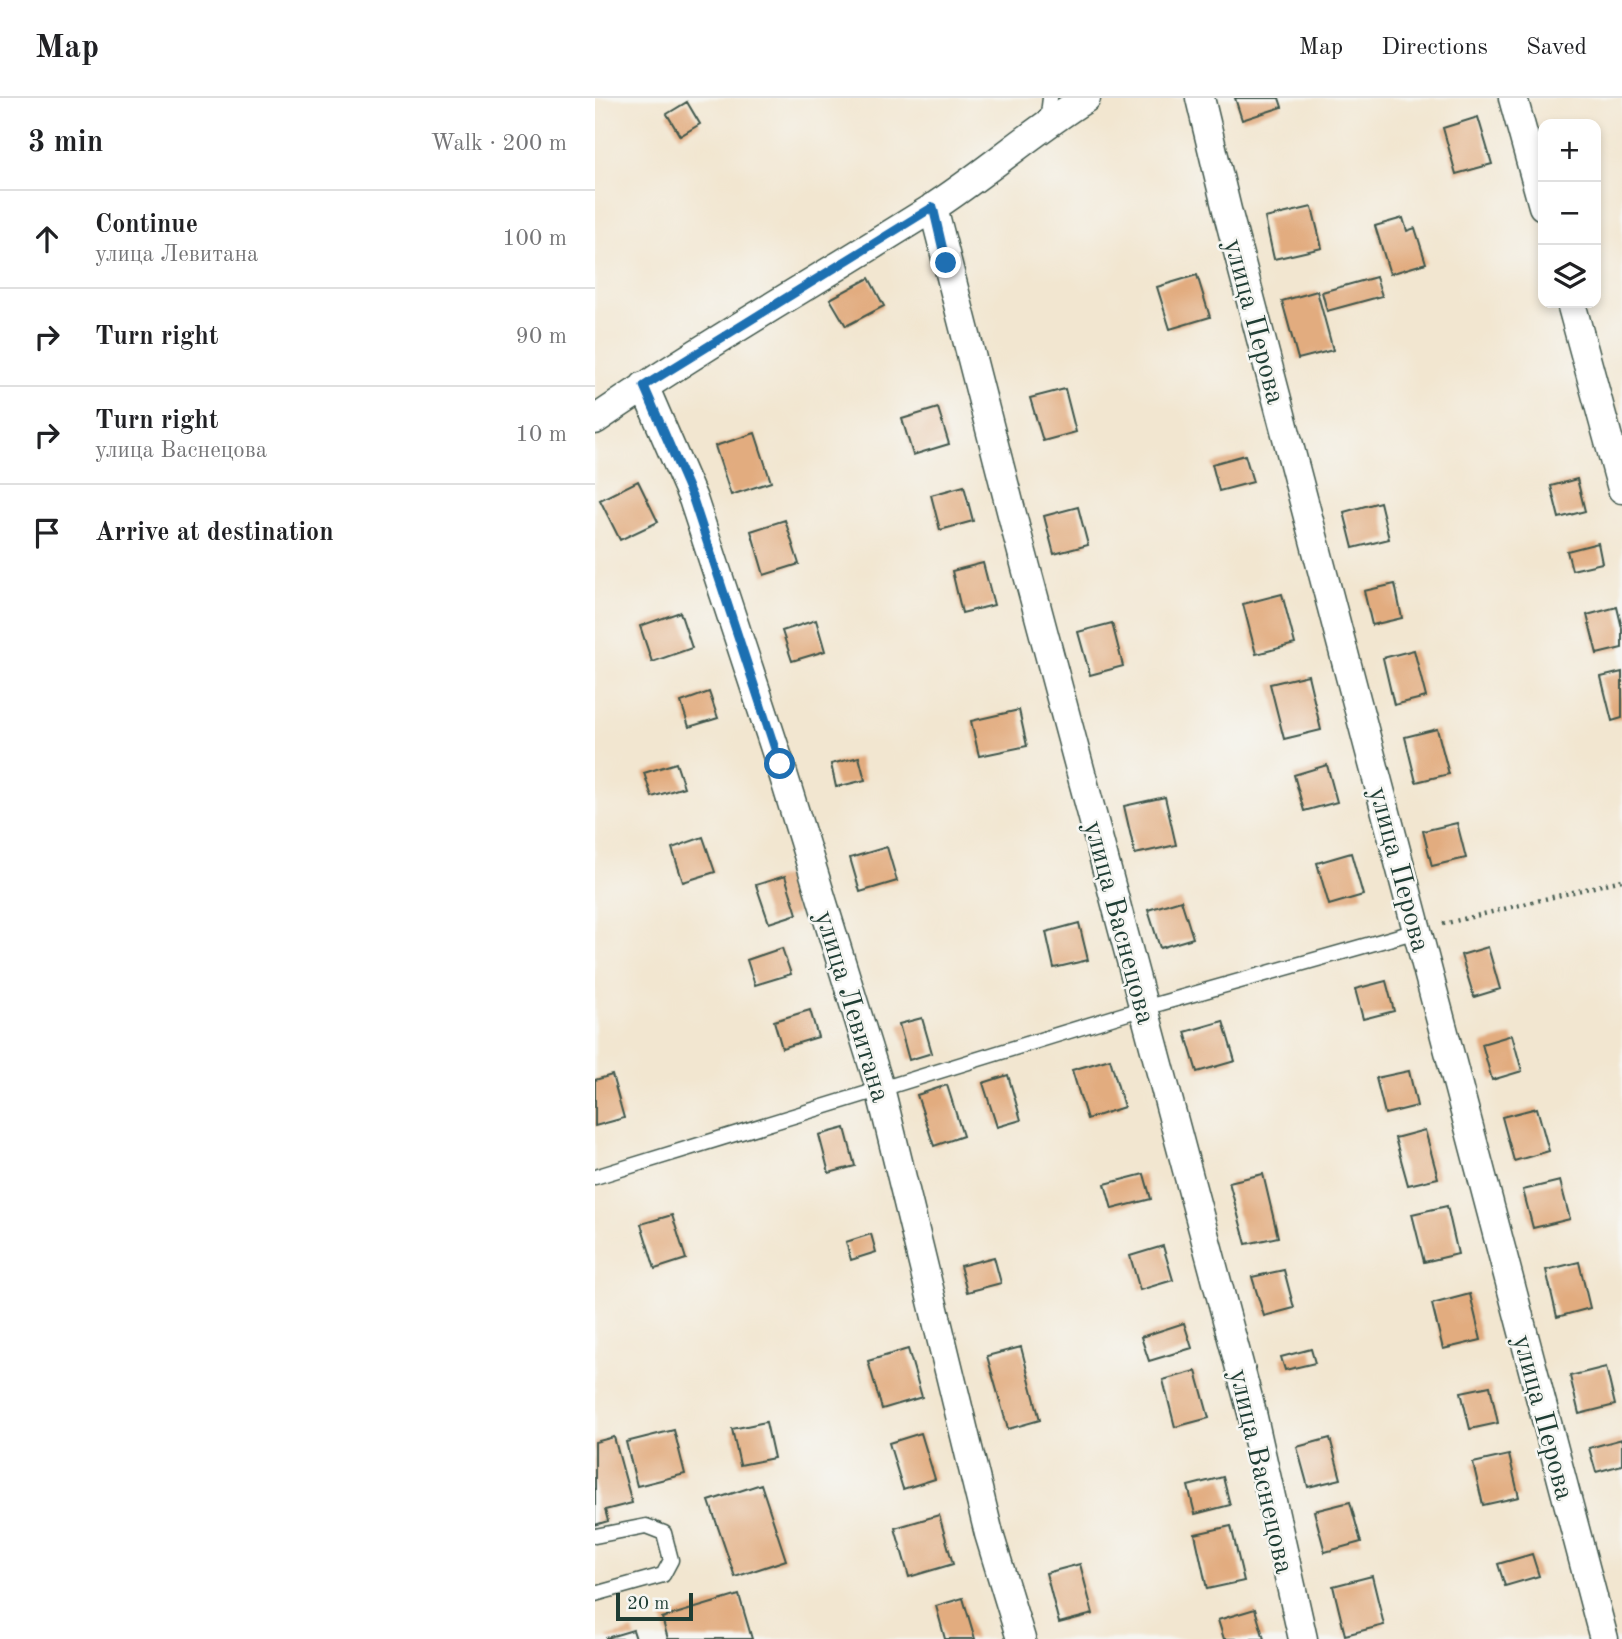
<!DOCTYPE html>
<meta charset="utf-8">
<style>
:root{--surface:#fff;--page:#f6f6f6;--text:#202124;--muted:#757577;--line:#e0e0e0}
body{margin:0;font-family:"Old Standard TT",serif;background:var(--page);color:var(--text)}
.controls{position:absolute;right:21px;top:21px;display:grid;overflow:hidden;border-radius:14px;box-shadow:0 4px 10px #0003}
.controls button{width:63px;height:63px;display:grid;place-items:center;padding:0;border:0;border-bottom:2px solid var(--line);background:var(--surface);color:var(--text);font:35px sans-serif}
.scale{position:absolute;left:21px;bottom:18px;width:77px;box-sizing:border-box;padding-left:7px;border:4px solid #1f3d34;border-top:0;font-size:19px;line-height:24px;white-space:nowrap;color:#1f3d34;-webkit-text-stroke:5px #f6f6f2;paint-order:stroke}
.stop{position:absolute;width:21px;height:21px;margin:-16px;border:5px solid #1f6fb2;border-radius:50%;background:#fff}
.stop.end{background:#1f6fb2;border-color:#fff;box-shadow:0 2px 7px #0008}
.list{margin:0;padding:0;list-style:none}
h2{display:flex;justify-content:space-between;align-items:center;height:91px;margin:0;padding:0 28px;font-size:30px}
h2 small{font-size:23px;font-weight:400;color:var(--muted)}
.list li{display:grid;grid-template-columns:46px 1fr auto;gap:21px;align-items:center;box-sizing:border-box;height:98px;padding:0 28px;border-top:2px solid var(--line)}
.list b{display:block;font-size:26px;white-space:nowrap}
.list p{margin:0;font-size:23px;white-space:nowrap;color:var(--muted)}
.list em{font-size:23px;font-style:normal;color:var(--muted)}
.icon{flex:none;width:38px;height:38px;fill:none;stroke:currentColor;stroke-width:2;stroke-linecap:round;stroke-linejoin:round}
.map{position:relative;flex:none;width:1027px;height:1541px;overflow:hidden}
header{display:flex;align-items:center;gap:42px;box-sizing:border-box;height:98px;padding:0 35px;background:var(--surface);border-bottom:2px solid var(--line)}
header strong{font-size:33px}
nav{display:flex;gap:38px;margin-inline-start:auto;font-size:24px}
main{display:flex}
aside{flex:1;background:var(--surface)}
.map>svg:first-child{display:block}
.building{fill:#e2ac7f}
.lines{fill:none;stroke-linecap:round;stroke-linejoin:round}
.lane-casing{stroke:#3f564b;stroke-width:17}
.street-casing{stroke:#3f564b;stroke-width:31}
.path{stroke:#3f564b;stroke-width:4.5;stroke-dasharray:2 5;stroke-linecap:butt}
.lane{stroke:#fff;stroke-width:14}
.street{stroke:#fff;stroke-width:28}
.route{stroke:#1f6fb2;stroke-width:9}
.labels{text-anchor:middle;stroke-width:5;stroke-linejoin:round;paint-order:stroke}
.street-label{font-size:28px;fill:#1f3d34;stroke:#f6f6f2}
</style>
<header>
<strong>Map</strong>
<nav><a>Map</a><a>Directions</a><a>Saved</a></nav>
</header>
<main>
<aside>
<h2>3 min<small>Walk · 200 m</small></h2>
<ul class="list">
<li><svg class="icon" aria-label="ahead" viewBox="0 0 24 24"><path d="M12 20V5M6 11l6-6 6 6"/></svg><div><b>Continue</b><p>улица Левитана</p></div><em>100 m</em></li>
<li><svg class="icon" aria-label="right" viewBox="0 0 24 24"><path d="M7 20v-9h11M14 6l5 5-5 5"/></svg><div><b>Turn right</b></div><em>90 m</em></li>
<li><svg class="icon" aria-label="right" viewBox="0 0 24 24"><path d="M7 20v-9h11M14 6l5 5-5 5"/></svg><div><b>Turn right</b><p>улица Васнецова</p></div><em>10 m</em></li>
<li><svg class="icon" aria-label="arrive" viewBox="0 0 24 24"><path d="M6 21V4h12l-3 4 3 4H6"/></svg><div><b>Arrive at destination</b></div></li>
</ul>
</aside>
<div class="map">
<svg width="1027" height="1541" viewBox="0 0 1027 1541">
<rect width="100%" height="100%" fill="#f6f6f2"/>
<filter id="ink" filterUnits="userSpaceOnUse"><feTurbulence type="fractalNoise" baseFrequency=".0143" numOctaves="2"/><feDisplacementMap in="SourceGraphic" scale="14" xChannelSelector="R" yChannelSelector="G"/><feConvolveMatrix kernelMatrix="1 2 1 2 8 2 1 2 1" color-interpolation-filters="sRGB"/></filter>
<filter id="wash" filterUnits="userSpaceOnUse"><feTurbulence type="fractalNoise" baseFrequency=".00686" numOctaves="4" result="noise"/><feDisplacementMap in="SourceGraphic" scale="28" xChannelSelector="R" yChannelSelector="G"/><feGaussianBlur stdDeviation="1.57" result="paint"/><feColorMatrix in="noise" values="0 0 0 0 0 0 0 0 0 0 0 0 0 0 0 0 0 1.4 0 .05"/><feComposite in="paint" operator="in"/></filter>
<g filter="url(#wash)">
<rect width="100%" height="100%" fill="#f2e6d0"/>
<g id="blocks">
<path class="building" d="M640,0H684L687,9L647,22Z
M92,4L105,26L85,38L72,16Z
M883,19L897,66L861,76L848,30Z
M717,109L727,150L679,161L670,120Z
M808,120L812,133L820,130L831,165L795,176L780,128Z
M602,177L615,219L575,231L562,189Z
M781,179L787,198L732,213L727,194Z
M274,180L289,208L251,228L235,201Z
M722,193L738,252L703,261L687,203Z
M470,291L481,334L448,343L435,300Z
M343,310L354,346L318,357L307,321Z
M160,335L176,384L136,397L120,348Z
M650,357L658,384L624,393L617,366Z
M982,381L990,413L964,420L956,388Z
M43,383L63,424L25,442L5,402Z
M369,388L378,423L345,432L336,397Z
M785,404L794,441L758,450L749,414Z
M483,409L493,447L459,456L449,418Z
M190,422L204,466L169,477L156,433Z
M1003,445L1007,465L977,472L972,453Z
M388,465L399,507L367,515L357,473Z
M800,486L807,520L777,527L769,493Z
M687,496L700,546L661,556L648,506Z
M1022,509L1027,530V550L1002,556L992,517Z
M85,514L97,550L57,564L45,528Z
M221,522L230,553L197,563L187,533Z
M517,525L528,568L495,577L483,534Z
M819,552L831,599L799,607L788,560Z
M1027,574V620L1017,623L1006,579Z
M713,577L726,632L689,641L675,586Z
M114,594L123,620L94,629L86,604Z
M424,612L432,648L384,658L376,623Z
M842,631L854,676L821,684L810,639Z
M264,659L270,682L241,689L236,666Z
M81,665L89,689L57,699L49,675Z
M732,667L742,704L709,713L699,677Z
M570,699L581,747L540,756L529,708Z
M862,725L871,760L837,768L828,733Z
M108,739L120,774L88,784L77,750Z
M292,749L302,783L265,794L255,760Z
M756,755L768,797L734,807L722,765Z
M190,778L202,816L174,825L161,787Z
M586,802L598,840L565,850L553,812Z
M484,825L493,862L459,870L451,834Z
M893,849L905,891L879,899L866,857Z
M187,850L196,876L160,887L152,862Z
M791,883L799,913L768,921L760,891Z
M215,912L223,939L187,950L179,923Z
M327,920L337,955L314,962L304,926Z
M628,923L640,963L602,974L590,934Z
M917,937L927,973L897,982L887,946Z
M515,961L529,1009L492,1021L477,972Z
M814,973L822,1008L790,1016L781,980Z
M17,977L29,1020L0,1028V982Z
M413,977L426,1022L402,1029L388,985Z
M352,987L368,1038L339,1048L322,997Z
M942,1010L954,1053L919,1063L907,1019Z
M250,1030L260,1068L234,1075L224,1037Z
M830,1032L843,1080L813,1087L800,1040Z
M549,1076L556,1101L517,1111L510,1086Z
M668,1076L683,1139L651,1146L634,1084Z
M965,1083L975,1121L938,1130L928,1092Z
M852,1108L863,1156L829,1164L817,1116Z
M77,1117L91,1161L60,1171L46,1126Z
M276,1136L281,1154L256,1162L251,1144Z
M568,1148L578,1182L545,1192L535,1158Z
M399,1159L406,1185L372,1194L365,1168Z
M984,1164L995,1210L962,1219L951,1172Z
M689,1172L699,1210L669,1218L657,1179Z
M875,1196L886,1242L848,1251L837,1206Z
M589,1225L597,1250L554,1263L546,1239Z
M426,1249L445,1322L413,1331L392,1258Z
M313,1251L327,1299L287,1311L273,1263Z
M716,1251L720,1265L690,1272L686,1259Z
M1011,1269L1020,1307L984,1316L975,1278Z
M601,1273L614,1320L580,1329L568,1282Z
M895,1288L903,1325L875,1331L866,1294Z
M171,1324L179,1360L145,1367L137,1331Z
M79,1332L90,1376L42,1388L31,1344Z
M326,1335L340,1381L308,1391L294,1345Z
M19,1339L37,1405L10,1412L13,1423L0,1427V1344Z
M735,1340L746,1381L713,1389L702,1349Z
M1027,1341V1367L1001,1374L994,1350Z
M914,1357L924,1399L888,1407L878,1365Z
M628,1379L635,1407L600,1416L593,1388Z
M166,1386L191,1462L140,1479L114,1403Z
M755,1404L766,1444L730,1454L719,1413Z
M344,1417L358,1466L314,1479L300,1430Z
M636,1428L649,1483L612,1491L600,1436Z
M937,1456L944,1478L910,1488L903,1466Z
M485,1466L498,1516L464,1525L451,1475Z
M777,1478L789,1527L750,1537L738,1488Z
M144,1497L157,1541H73L67,1520Z
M368,1500L380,1541H350L341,1508Z
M660,1511L669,1541H629L623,1522Z
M38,1532L41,1541H11V1540Z"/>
</g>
</g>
<g filter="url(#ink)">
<use href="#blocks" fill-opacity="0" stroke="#3f564b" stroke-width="2"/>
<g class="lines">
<g class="lane-casing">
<path id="lane" d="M452,24L455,0
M0,1079L549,910L822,833
M0,1438L51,1428L69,1435L76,1462L68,1477L0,1496"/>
</g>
<g class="street-casing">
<path id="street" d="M605,0L632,112L1009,1541
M918,0L948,108
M338,109L421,432L657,1315L708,1541
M976,205L1027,391
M49,288L98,401L185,666L285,990L394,1436L426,1541
M0,322C109,247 223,182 334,112C389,77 436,34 491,0"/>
</g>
<path class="path" d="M848,826L1027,782"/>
<use href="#lane" class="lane"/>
<use href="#street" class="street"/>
</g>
</g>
<g class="lines" filter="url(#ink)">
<path class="route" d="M185,666L98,401L49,288L338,109L351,165"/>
</g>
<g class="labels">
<g class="street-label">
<text transform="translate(661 223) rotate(75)" y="10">улица Перова</text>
<text transform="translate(806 771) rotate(75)" y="10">улица Перова</text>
<text transform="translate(526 824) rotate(75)" y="10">улица Васнецова</text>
<text transform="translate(259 908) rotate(73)" y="10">улица Левитана</text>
<text transform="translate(950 1319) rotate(75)" y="10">улица Перова</text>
<text transform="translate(668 1373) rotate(77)" y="10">улица Васнецова</text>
</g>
</g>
</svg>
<div class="controls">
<button>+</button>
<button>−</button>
<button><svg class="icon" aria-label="layers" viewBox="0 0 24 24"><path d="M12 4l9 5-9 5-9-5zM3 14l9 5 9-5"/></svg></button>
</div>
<div class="scale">20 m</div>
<div class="stop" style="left:185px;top:666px"></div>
<div class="stop end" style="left:351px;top:165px"></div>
</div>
</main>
